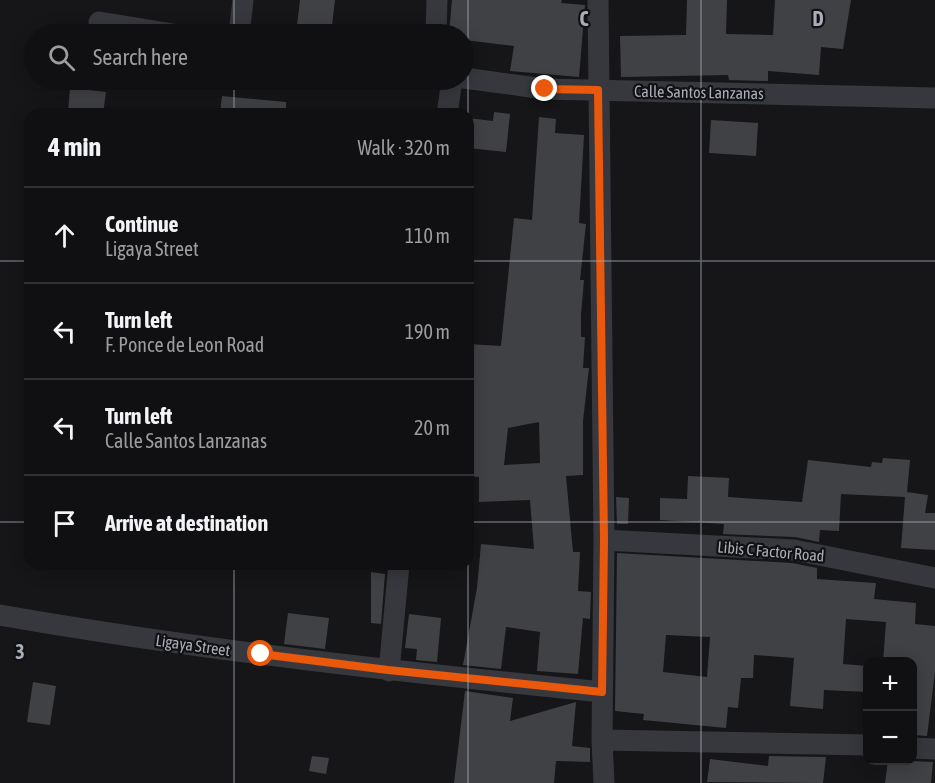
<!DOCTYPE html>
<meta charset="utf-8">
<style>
:root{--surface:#101012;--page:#19191b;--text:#f1f3f6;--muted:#9c9d9f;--line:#303032}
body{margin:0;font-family:"Asap Condensed",sans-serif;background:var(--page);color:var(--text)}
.controls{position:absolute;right:18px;bottom:18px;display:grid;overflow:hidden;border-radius:12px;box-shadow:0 3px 15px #0003}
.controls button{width:54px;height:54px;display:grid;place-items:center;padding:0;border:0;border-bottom:2px solid var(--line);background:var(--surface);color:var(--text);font:30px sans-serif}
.stop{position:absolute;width:18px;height:18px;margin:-14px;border:4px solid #ea580c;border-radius:50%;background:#fff}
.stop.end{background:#ea580c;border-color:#fff;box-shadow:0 2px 6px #0008}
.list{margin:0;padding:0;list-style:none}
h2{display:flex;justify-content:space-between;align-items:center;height:78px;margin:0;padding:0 24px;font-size:26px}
h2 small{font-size:20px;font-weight:400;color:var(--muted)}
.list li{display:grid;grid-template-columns:39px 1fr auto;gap:18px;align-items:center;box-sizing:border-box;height:96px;padding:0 24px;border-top:2px solid var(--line)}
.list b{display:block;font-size:22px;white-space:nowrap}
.list p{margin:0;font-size:20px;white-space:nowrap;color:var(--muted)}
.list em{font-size:20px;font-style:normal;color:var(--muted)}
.icon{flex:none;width:33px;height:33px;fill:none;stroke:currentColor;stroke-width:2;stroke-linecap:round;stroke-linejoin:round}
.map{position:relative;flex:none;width:935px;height:783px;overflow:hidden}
.search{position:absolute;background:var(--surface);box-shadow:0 3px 15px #0003;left:24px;top:24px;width:450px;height:66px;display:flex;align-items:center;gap:15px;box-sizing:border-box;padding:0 21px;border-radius:33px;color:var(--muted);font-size:22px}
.panel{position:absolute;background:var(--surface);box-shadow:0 3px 15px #0003;left:24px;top:108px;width:450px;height:462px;border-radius:18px}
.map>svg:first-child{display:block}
.building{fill:#404145;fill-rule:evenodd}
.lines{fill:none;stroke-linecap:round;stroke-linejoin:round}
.minor{stroke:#37383d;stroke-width:21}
.route{stroke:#ea580c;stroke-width:8}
.grid{fill:none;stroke:#a8adb8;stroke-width:1.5;stroke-opacity:0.55}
.labels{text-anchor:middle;stroke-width:4.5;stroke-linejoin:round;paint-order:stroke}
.street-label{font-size:16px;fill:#a8adb8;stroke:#111113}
.grid-label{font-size:20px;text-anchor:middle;font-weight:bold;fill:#a8adb8;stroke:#111113;stroke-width:4.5;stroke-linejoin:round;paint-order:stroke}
</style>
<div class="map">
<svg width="935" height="783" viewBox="0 0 935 783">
<rect width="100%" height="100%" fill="#161618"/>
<path class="building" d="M300,0H335L331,34H296Z
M452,0H562L561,3L585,5L579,77L510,71L514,46L464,40V34H449Z
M687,0H727L726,34L773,35L775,0H851L843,49L821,47L819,75L768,71V81L729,80L728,75L621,77L620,36L686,35Z
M70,88L106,92L103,114L68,112Z
M222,96L286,102V114H220Z
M494,112L510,114L506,152L468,148V118L493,121Z
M539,117L556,119L555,133L584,135L579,223L586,224L580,280H584L581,315V337H585L583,368H589L583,421V475L566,476L573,552H580L578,591L591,592L590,619L583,618L578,674L537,671L540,632L506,627L501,669L463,665L477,588L481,544L534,549L530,500L479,502V477L468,476V344L501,346L514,218L532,220ZM539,422L540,463L504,465L508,428Z
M711,120L758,123L756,156L709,153Z
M883,458L910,460L907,492L928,495L925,513H935V550L901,548L905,497L841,494L839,531L820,530L819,542L795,537L723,534L724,524L660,520V498L687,499L688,476L729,478L728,497L802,502L808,460L871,467L872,462L882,463Z
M616,497L629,498L628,524H617Z
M617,553L792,563L817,568V579L876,583L874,599L916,603L915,624L935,626V672L927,736L912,735V662H883L886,622L846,619L843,664L867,666V692L824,690L823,709L790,706L794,658L754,655L753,678H741L738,708L728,707L726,728L643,720L644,714L615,711ZM666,635L710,637L707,677L663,672Z
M371,572L385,574L381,624L371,623Z
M288,613L329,618L325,649L284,644Z
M409,614L441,618L437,662L416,660L417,649L405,648Z
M33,682L56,686L50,725L27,722Z
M465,691L513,698L510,721L576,702L572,746L590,748V762L556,761L554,783H454Z
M312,756L329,758L326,774L309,771Z
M769,756L826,757L823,783L707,782L710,759L768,766Z
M888,760L933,762L931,783H885Z"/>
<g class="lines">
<path class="minor" d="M598,0L604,540L602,740L604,783
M99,22L173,34
M239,34L243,0
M436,34L437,0
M464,78L545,89L935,98
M447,114L452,80
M604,540L794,550L935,578
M0,615C200,650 401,672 602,692
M389,671L399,564
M602,740L868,745
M912,748L935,749"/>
</g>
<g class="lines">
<path class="route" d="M261,654L388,670L602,692L604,540L598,90L545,89"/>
</g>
<path class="grid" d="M234,0V34M468,0V114M701,0V783M234,80V114M0,261H30M468,261H935M0,522H30M468,522H935M234,564V783M468,564V783"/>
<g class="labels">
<g class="street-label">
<text transform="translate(699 92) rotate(1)" y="6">Calle Santos Lanzanas</text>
<text transform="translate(771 551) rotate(5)" y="6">Libis C Factor Road</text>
<text transform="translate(193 645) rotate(8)" y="6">Ligaya Street</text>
</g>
</g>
<g class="grid-label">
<text x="584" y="26">C</text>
<text x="818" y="26">D</text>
<text x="20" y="659">3</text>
</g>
</svg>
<div class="controls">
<button>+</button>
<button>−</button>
</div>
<div class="stop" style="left:261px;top:654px"></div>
<div class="stop end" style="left:545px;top:89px"></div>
<div class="search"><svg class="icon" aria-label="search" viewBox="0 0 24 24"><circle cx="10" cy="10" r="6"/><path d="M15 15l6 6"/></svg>Search here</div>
<section class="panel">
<h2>4 min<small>Walk · 320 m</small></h2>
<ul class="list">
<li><svg class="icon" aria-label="ahead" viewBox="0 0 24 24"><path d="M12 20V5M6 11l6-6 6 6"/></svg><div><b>Continue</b><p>Ligaya Street</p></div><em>110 m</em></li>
<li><svg class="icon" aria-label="left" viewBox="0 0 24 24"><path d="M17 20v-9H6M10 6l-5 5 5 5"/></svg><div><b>Turn left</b><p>F. Ponce de Leon Road</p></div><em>190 m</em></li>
<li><svg class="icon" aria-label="left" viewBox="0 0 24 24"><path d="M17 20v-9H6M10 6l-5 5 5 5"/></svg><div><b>Turn left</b><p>Calle Santos Lanzanas</p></div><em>20 m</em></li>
<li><svg class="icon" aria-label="arrive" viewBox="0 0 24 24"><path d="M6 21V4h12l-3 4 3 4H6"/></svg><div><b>Arrive at destination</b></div></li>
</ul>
</section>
</div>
